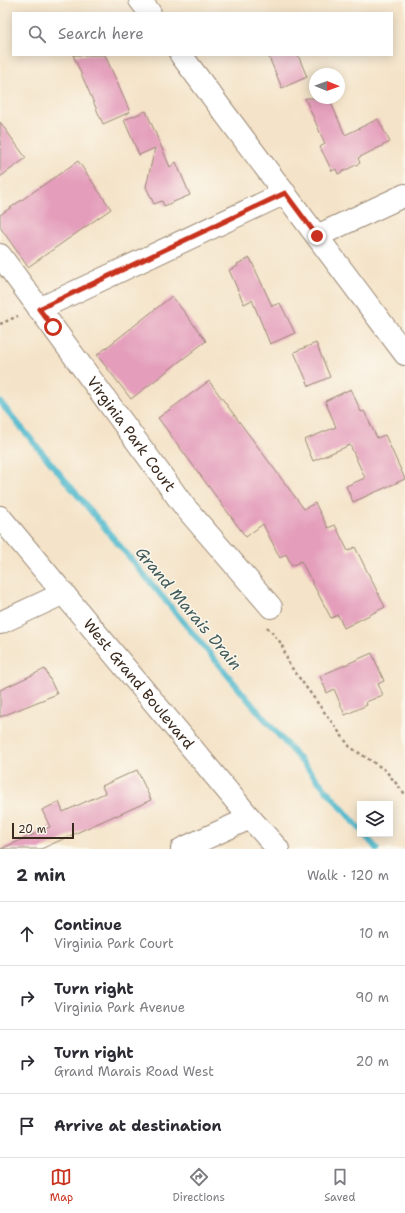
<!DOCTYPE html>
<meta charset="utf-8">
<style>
:root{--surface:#fff;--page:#f2f2f3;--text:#2b2b33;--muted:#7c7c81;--line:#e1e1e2;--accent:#c8321e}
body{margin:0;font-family:"Shantell Sans",sans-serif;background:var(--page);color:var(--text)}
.controls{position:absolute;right:12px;bottom:12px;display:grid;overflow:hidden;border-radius:0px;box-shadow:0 2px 10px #0003}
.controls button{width:36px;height:36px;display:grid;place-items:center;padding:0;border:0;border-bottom:1px solid var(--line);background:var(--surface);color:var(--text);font:20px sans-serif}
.compass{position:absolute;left:309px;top:68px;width:36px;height:36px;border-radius:50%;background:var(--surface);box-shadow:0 2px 10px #0003;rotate:91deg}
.scale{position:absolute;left:12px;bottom:10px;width:62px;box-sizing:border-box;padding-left:4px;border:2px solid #3b2a1e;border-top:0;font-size:11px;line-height:14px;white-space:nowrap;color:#3b2a1e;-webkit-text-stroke:3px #fbf7ec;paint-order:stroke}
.stop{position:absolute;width:12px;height:12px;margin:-9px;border:3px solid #c8321e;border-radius:50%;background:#fff}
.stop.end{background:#c8321e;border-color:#fff;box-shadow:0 1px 4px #0008}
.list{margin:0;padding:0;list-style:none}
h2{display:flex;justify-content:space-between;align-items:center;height:52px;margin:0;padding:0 16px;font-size:17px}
h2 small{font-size:13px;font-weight:400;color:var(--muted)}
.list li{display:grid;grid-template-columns:26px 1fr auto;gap:12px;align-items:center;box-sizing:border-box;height:64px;padding:0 16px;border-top:1px solid var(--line)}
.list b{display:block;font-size:15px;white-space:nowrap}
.list p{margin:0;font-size:13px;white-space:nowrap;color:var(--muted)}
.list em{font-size:13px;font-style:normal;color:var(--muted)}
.icon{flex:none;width:22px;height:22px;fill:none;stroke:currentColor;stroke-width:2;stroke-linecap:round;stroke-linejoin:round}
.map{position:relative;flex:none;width:405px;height:849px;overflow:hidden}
.search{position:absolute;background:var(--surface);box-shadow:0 2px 10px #0003;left:12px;right:12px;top:12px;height:44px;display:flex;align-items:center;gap:10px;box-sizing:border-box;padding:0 14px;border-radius:0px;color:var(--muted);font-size:15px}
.sheet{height:308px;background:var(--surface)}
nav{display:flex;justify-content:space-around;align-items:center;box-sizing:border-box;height:56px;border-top:1px solid var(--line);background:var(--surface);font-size:11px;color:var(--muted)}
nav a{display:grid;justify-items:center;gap:2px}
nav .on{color:var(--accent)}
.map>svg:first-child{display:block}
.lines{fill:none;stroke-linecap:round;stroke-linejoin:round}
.stream{stroke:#50b9cd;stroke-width:6}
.building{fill:#e49ebb}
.minor-casing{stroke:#988673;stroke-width:24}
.path{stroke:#988673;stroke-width:2.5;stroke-dasharray:3 3;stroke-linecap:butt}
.minor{stroke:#fff;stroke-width:22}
.route{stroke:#c8321e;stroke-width:5}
.labels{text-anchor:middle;stroke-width:3;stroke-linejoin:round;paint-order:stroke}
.street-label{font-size:15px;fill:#3b2a1e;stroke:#fbf7ec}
.water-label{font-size:16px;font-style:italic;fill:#425c5b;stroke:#fbf7ec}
</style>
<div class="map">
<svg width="405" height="849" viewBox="0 0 405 849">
<rect width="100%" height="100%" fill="#fbf7ec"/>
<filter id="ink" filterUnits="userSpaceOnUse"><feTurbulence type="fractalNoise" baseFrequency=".025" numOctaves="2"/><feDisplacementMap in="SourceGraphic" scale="8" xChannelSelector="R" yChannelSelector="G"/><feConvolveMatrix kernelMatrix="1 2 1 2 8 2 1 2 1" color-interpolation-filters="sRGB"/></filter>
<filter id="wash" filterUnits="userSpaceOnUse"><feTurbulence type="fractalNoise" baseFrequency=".012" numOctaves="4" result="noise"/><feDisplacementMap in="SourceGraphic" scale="16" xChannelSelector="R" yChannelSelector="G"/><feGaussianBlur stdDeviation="0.9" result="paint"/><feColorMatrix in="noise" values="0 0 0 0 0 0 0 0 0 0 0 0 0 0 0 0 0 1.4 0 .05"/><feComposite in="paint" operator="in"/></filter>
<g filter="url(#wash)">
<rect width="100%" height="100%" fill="#f4e3c8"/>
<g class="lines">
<path class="stream" d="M0,402L250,702L360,829
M364,834L377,849"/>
</g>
<g id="blocks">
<path class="building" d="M73,55H105L130,112L103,124Z
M268,55H298L307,77L282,88Z
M305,98H329L345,135L378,119L390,142L358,158L360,163L338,174L336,169L332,171L320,147L325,144Z
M146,111L170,167L176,162L190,195L164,206L162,201L154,204L146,187L155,148L139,155L124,120Z
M0,122L26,158L0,177Z
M78,161L111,209L28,267L0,227V215Z
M250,258L272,306L280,303L295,333L270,344L252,300L244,304L229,270L238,266L237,264Z
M172,296L206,341L131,399L97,355Z
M316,343L330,377L309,386L294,352Z
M209,381L304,509L315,503L328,528L335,525L348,551L355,547L385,607L344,628L338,615L331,618L301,561L292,566L286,554L280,558L263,524L246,537L158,418Z
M351,389L361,412L364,411L377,438L385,435L405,479L353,502L346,486L365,478L350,445L313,461L304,440L336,427L325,401Z
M372,653L384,681L378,684L383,695L366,702L367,705L345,715L334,689L327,693L320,676Z
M45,669L57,694L0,717V690Z
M137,770L151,800L116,816V815L41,849H1L50,827L42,810L59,802L63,812L105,793L102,786Z"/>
</g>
</g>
<g filter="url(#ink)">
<use href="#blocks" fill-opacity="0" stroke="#988673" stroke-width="1"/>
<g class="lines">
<g class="minor-casing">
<g id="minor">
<path d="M140,0L150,13"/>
<path d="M181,55L405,354"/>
<path d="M317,236L405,195"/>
<path id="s1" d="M0,255L184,506L271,607"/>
<path d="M39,309L285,193"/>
<path id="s2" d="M0,517L250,818L278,849"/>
<path d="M0,623L64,593"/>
<path d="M182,849L250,818"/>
</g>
</g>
<path class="path" d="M0,324L18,316
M267,627L281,643L289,664L350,747L385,770L405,794"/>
<use href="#minor" class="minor"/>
</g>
</g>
<g class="lines" filter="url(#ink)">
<path class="route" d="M53,327L39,309L285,193L317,236"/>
</g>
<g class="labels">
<g class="street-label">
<text dy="5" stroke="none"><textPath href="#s1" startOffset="222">Virginia Park Court</textPath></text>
<text dy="5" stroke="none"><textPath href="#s2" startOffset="217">West Grand Boulevard</textPath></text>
</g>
<g class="water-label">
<text transform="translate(189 608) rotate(50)" y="6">Grand Marais Drain</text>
</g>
</g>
</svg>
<div class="controls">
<button><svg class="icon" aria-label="layers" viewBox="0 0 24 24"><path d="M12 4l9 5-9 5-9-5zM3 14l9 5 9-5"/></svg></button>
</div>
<svg class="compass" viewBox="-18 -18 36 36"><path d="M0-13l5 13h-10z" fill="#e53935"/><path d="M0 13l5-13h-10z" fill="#7c7c81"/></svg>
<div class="scale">20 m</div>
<div class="stop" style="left:53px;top:327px"></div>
<div class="stop end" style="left:317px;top:236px"></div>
<div class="search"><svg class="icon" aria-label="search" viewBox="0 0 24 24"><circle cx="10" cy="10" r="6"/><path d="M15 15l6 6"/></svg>Search here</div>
</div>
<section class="sheet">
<h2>2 min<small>Walk · 120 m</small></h2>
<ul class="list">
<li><svg class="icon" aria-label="ahead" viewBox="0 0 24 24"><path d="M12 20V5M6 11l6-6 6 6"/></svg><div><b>Continue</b><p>Virginia Park Court</p></div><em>10 m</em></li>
<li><svg class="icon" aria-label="right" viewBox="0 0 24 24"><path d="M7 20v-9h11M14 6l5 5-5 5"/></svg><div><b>Turn right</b><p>Virginia Park Avenue</p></div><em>90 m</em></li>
<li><svg class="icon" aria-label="right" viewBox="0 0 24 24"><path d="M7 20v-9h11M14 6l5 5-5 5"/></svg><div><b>Turn right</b><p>Grand Marais Road West</p></div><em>20 m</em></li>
<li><svg class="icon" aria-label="arrive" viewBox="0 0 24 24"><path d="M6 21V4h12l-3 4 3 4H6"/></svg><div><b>Arrive at destination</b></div></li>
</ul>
</section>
<nav>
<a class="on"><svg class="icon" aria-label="map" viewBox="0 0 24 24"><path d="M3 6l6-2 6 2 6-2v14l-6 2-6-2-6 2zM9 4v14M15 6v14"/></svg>Map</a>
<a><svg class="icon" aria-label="directions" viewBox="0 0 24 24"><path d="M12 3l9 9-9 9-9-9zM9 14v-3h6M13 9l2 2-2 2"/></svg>Directions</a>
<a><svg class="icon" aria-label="saved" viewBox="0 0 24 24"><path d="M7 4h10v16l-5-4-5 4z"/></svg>Saved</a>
</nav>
